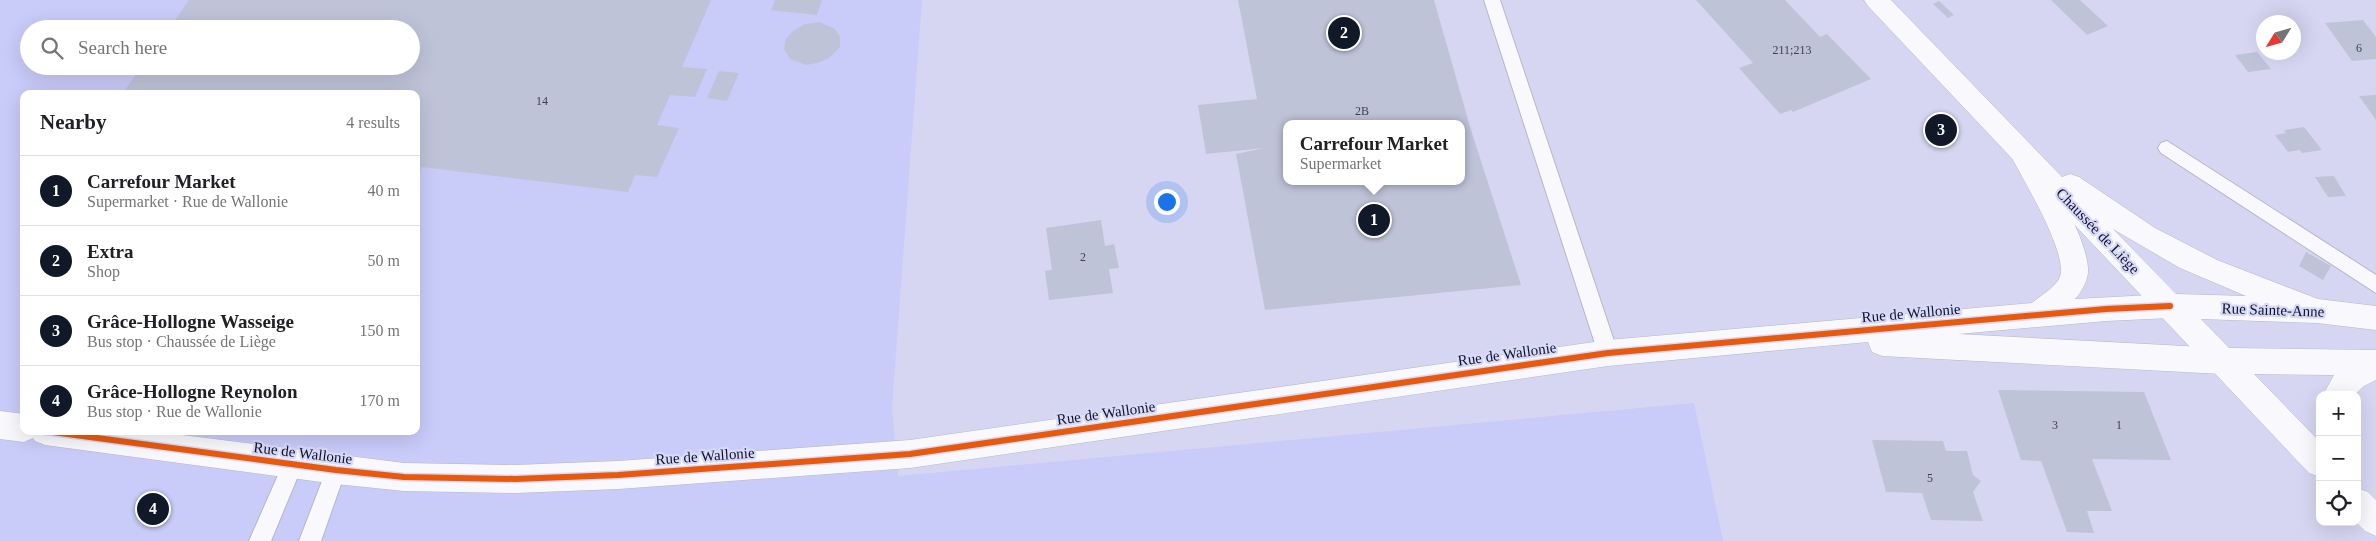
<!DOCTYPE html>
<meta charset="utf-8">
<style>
:root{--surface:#fff;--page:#f2f2f2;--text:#202124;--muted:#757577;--line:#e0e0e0;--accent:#111827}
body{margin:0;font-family:"Times New Roman",serif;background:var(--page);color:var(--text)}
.controls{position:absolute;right:15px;bottom:15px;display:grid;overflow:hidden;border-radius:10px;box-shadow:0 5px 20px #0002}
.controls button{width:45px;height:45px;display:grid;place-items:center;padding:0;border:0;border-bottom:1px solid var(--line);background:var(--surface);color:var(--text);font:25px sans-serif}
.compass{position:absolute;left:2256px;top:15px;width:45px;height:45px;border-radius:50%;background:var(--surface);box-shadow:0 5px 20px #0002;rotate:233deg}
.you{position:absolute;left:1166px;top:201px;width:18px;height:18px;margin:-12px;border:4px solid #fff;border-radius:50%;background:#1a73e8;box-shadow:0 0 0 8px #1a73e833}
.badge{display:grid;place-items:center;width:32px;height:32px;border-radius:50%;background:var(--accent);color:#fff;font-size:16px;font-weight:700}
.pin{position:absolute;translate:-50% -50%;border:2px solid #fff;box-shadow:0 1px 5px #0006}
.popup{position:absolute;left:1283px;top:120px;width:182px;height:65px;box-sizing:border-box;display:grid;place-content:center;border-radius:10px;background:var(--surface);filter:drop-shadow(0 1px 4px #0005);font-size:16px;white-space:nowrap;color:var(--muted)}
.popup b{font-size:19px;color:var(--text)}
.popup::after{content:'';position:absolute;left:50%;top:100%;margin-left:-10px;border:10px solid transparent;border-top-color:var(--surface)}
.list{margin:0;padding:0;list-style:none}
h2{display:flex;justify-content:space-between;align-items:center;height:65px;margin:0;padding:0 20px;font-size:21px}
h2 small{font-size:16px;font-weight:400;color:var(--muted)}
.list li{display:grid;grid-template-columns:32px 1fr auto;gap:15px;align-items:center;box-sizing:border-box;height:70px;padding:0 20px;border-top:1px solid var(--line)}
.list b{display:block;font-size:19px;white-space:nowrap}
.list p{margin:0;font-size:16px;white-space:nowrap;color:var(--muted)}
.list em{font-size:16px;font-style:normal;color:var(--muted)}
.icon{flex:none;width:28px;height:28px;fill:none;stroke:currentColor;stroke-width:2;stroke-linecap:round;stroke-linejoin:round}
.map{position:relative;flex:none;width:2376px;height:541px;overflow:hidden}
.search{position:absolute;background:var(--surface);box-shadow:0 5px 20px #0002;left:20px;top:20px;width:400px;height:55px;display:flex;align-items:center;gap:12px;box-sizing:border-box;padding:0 18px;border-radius:28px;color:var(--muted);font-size:19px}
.panel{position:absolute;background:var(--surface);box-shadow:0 5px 20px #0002;left:20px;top:90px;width:400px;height:345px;border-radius:10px}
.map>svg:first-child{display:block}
.built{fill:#c9cbf8;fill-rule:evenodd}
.building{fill:#bfc3d8;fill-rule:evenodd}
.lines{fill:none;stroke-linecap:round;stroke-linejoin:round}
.service-casing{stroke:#b5b6cb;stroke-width:2}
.tertiary-casing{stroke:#b5b6cb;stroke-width:1}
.secondary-casing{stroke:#b5b6cb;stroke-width:1}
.service{fill:#f9f9fd;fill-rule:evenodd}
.tertiary{fill:#f9f9fd;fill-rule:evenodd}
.secondary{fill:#f9f9fd;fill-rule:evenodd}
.cycleway-casing{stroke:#d8dafa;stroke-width:9}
.cycleway{stroke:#e8590c;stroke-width:6}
.labels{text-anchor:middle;stroke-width:4.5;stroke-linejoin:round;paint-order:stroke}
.number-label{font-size:12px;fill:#3f4053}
.street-label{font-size:15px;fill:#121224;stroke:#d8dafa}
</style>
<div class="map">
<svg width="2376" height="541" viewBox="0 0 2376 541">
<rect width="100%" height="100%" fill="#d6d6f2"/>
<path class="built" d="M0,0H922L892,407L898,476L1694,403L1723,541H0ZM29,29H411V66H29ZM24,94H416V431H24Z"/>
<path class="building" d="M189,0H711L682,67L707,69L695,97L670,95L657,125L679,128L657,177L635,175L628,192L422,167L416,178V94H122L142,66H411V29H169Z
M775,0H822L817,15L771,10Z
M1238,0H1434L1471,130L1521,285L1265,310L1236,154L1264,148L1206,154L1198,105L1257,99ZM1286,124H1462V181H1286Z
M1696,0H1785L1820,37L1827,34L1871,79L1793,112L1791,110L1780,114L1739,68L1753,63Z
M2051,0H2080L2108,26L2087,35Z
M1939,1L1954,15L1948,18L1933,4Z
M2363,20L2376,37V59L2352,61L2325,23Z
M819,22L835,29L840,37V47L829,58L817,63L806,65L790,59L784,49L786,39L793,31L805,24Z
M2257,52L2271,69L2248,72L2235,55Z
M719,71L739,73L727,101L707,98Z
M2376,95V120L2359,96Z
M2304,127L2322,150L2302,153L2300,150L2288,152L2275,135L2286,133L2284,130Z
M2334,176L2346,196L2328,197L2315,177Z
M1101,220L1105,246L1114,244L1119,268L1109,269L1113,293L1049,300L1045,271L1052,270L1046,228Z
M2306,252L2331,266L2323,280L2299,266Z
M1998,390L2144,392L2171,460L2092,459L2112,511H2087L2094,533L2067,532L2041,461L2021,460Z
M1872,440L1943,441L1946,451H1967L1973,475L1981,481L1973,492L1983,521L1931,520L1922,493L1886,492Z"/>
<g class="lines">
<g class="service-casing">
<path id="service" d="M1484,0H1500L1618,353L1615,359L1608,362L1601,359L1598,353Z
M2167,141L2376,275V293L2161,153L2158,148L2161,143Z
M293,454L300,457L303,464L271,541H249L286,457Z
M336,460L343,463L346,470L321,541H299L329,463Z"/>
</g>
<g class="tertiary-casing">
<path id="tertiary" d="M2024,145L2033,149C2050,180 2085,232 2088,268C2089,279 2082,291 2075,299L2170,294L2180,297L2184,306L2180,315L2170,318L2106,321L1958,334L2222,348L2232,352L2236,361L2232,370L2222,374L1882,356L1872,352L1868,342L1608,366L910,468L618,489L515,493L404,491L336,484L45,445L35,441L33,438L24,442L0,439V411L24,414V431H150L404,463L515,465L618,461L910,440L1608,340L2032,303C2040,296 2056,287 2060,277C2068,252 2023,180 2011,156L2015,149Z"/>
</g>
<g class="secondary-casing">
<path id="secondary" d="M1864,0H1891L2062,177L2070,174L2079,177L2155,228L2217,260L2318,299L2376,306V330L2317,323L2201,319L2229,348L2376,350V380L2364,386L2354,395H2323L2334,375L2254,374L2320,442V477L2309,473L1868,6ZM2113,229L2180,268L2246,296L2176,294Z
M2357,488L2368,492L2376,500V536L2365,531L2356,522Z"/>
</g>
<use href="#service" class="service"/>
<use href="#tertiary" class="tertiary"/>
<use href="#secondary" class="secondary"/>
<g class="cycleway-casing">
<path id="cycleway" d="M45,431L336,470L404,477L515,479L618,475L910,454L1608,353L2106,309L2170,306"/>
</g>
<use href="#cycleway" class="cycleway"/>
</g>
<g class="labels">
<g class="number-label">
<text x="2359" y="52">6</text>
<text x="1792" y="54">211;213</text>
<text x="542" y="105">14</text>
<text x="1362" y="115">2B</text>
<text x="1083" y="261">2</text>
<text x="2055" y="429">3</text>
<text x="2119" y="429">1</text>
<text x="1930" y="482">5</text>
</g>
<g class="street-label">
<text transform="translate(2098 231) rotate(46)" y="5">Chaussée de Liège</text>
<text transform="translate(2273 310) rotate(2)" y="5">Rue Sainte-Anne</text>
<text transform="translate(1911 313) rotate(-5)" y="5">Rue de Wallonie</text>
<text transform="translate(1507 354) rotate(-8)" y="5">Rue de Wallonie</text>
<text transform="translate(1106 413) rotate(-8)" y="5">Rue de Wallonie</text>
<text transform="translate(303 453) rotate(7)" y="5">Rue de Wallonie</text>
<text transform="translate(705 456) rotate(-4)" y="5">Rue de Wallonie</text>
</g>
</g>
</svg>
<div class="controls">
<button>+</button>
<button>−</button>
<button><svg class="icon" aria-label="locate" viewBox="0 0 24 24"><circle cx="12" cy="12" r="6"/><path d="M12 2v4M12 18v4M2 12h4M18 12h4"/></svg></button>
</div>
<svg class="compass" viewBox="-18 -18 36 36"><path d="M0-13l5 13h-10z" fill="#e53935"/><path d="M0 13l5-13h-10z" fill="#757577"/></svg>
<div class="you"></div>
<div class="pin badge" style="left:1374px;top:220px">1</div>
<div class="popup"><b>Carrefour Market</b>Supermarket</div>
<div class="pin badge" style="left:1344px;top:33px">2</div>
<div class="pin badge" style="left:1941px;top:130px">3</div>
<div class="pin badge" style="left:153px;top:509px">4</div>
<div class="search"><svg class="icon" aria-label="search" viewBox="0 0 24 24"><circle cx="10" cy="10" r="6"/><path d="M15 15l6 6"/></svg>Search here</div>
<section class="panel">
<h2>Nearby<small>4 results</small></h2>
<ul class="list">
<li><span class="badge">1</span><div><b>Carrefour Market</b><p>Supermarket · Rue de Wallonie</p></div><em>40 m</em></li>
<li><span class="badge">2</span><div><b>Extra</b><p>Shop</p></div><em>50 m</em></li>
<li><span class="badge">3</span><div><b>Grâce-Hollogne Wasseige</b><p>Bus stop · Chaussée de Liège</p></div><em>150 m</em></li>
<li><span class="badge">4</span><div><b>Grâce-Hollogne Reynolon</b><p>Bus stop · Rue de Wallonie</p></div><em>170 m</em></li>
</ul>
</section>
</div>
